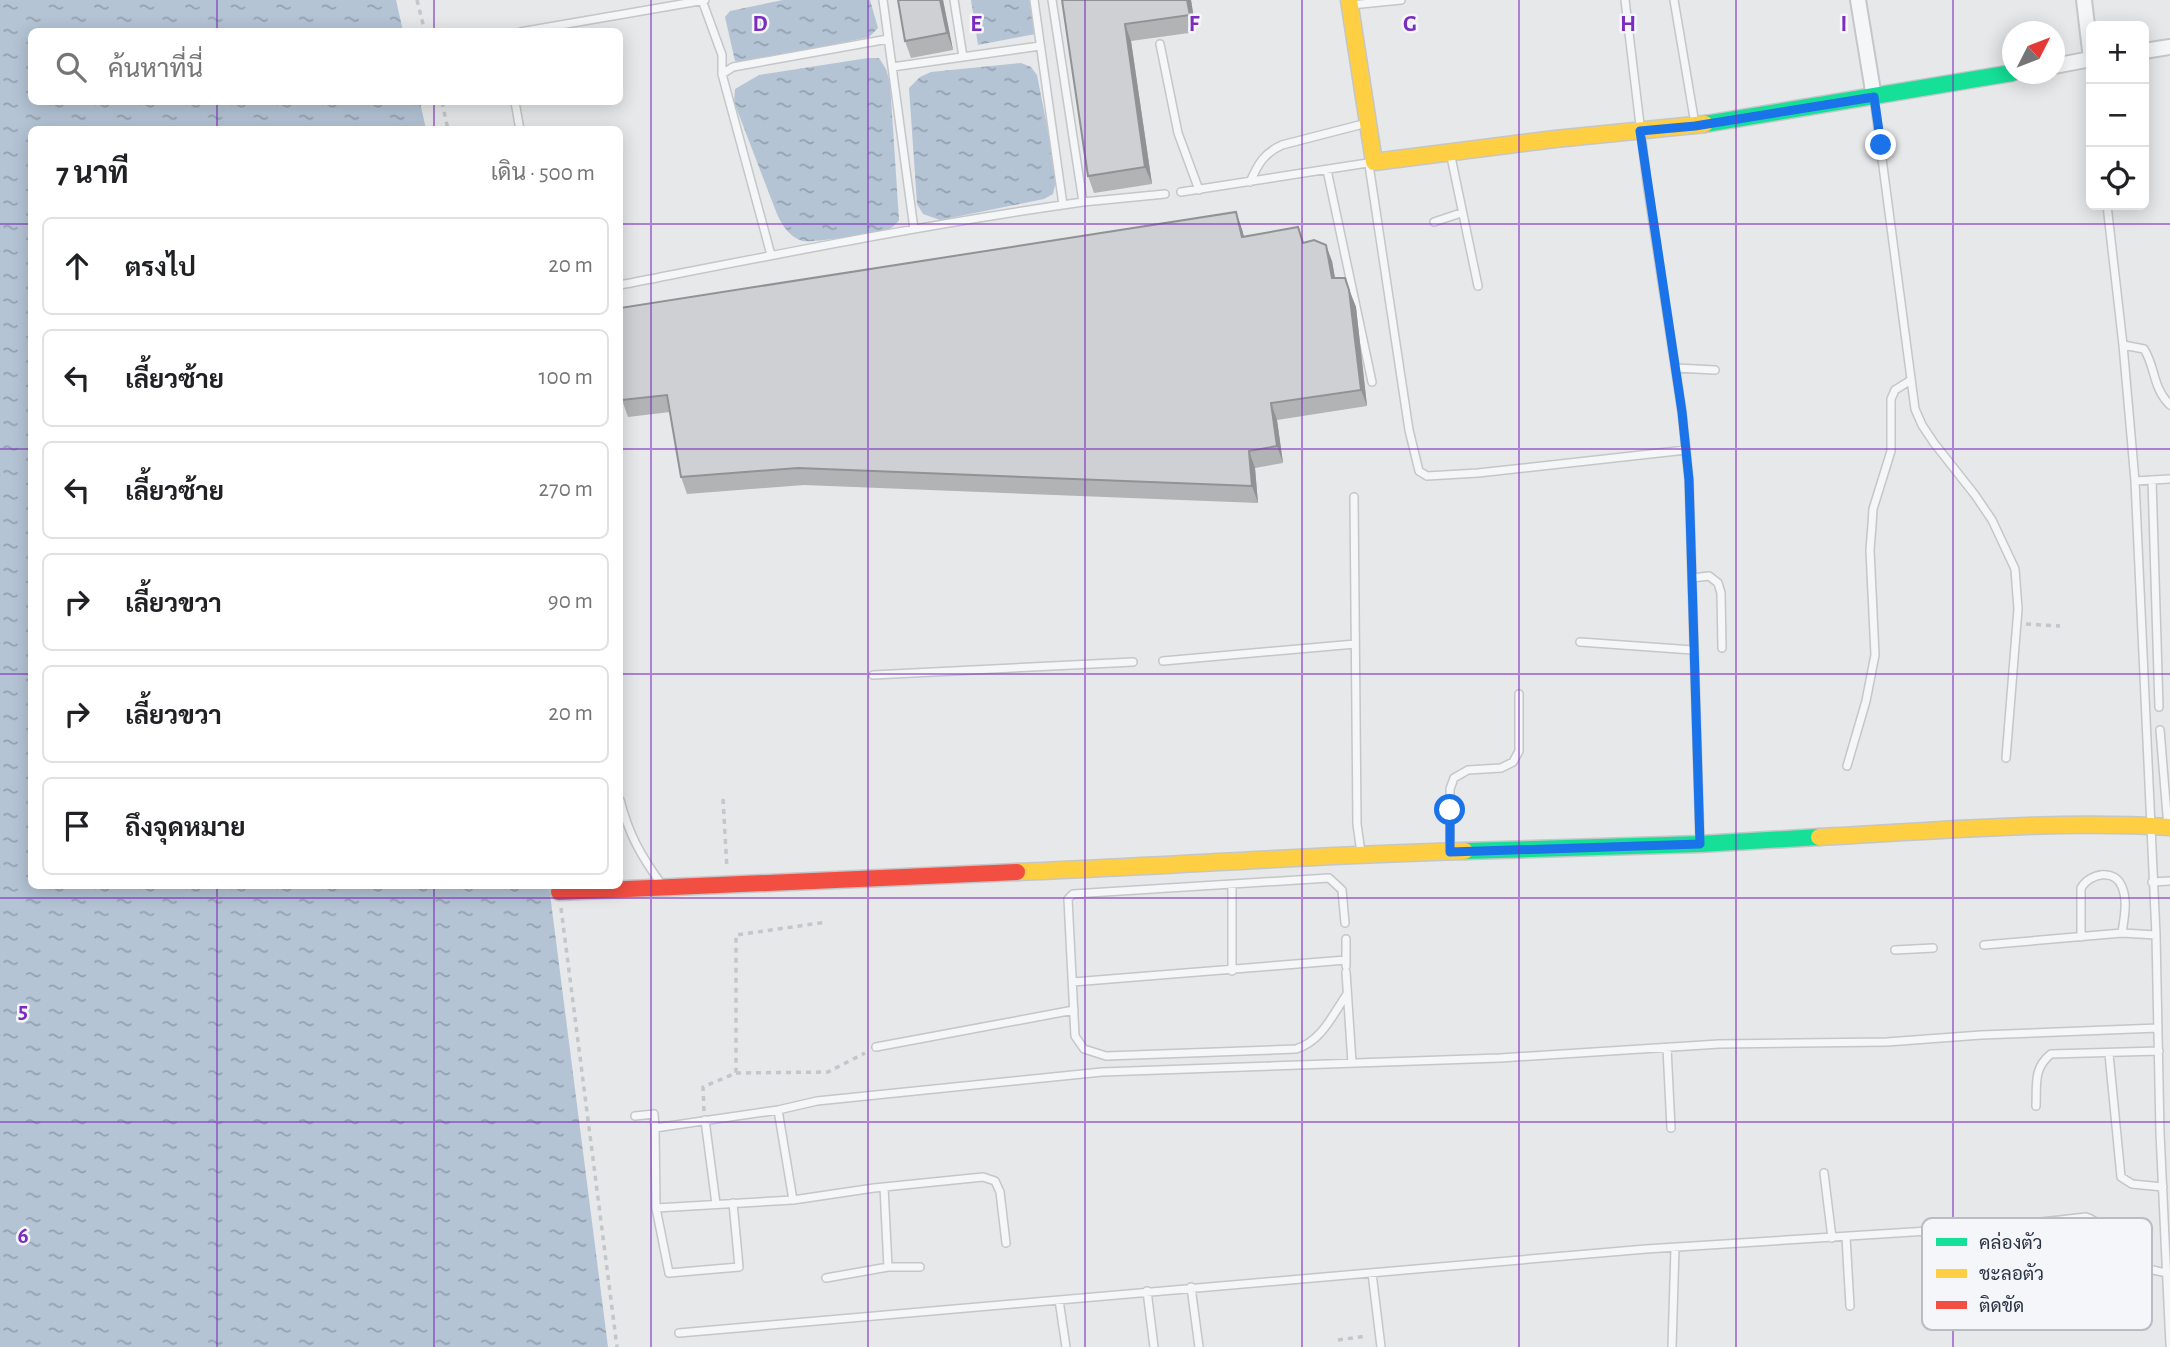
<!DOCTYPE html>
<html lang="th">
<meta charset="utf-8">
<style>
:root{--surface:#fff;--page:#f2f2f2;--text:#202124;--muted:#757577;--line:#e0e0e0}
body{margin:0;font-family:"Alegreya Sans",Sarabun,sans-serif;background:var(--page);color:var(--text)}
.controls{position:absolute;right:21px;top:21px;display:grid;overflow:hidden;border-radius:10px;box-shadow:0 4px 18px #0003}
.controls button{width:63px;height:63px;display:grid;place-items:center;padding:0;border:0;border-bottom:2px solid var(--line);background:var(--surface);color:var(--text);font:35px sans-serif}
.compass{position:absolute;left:2002px;top:21px;width:63px;height:63px;border-radius:50%;background:var(--surface);box-shadow:0 4px 18px #0003;rotate:48deg}
.stop{position:absolute;width:21px;height:21px;margin:-16px;border:5px solid #1a73e8;border-radius:50%;background:#fff}
.stop.end{background:#1a73e8;border-color:#fff;box-shadow:0 2px 7px #0008}
.list{margin:0;padding:0;list-style:none}
h2{display:flex;justify-content:space-between;align-items:center;height:91px;margin:0;padding:0 28px;font-size:30px}
h2 small{font-size:23px;font-weight:400;color:var(--muted)}
.list li{display:grid;grid-template-columns:46px 1fr auto;gap:21px;align-items:center;box-sizing:border-box;height:98px;margin:0 14px 14px;padding:0 14px;border:2px solid var(--line);border-radius:10px}
.list b{display:block;font-size:26px;white-space:nowrap}
.list em{font-size:23px;font-style:normal;color:var(--muted)}
.icon{flex:none;width:38px;height:38px;fill:none;stroke:currentColor;stroke-width:2;stroke-linecap:round;stroke-linejoin:round}
.map{position:relative;flex:none;width:2170px;height:1347px;overflow:hidden}
.search{position:absolute;background:var(--surface);box-shadow:0 4px 18px #0003;left:28px;top:28px;width:595px;height:77px;display:flex;align-items:center;gap:18px;box-sizing:border-box;padding:0 24px;border-radius:10px;color:var(--muted);font-size:26px}
.panel{position:absolute;background:var(--surface);box-shadow:0 4px 18px #0003;left:28px;top:126px;width:595px;height:763px;border-radius:10px}
.map>svg:first-child{display:block}
.water{fill:url(#water-ripples)}
.lines{fill:none;stroke-linecap:round;stroke-linejoin:round}
.lane-casing{stroke:#c4c6c8;stroke-width:10}
.street-casing{stroke:#c4c6c8;stroke-width:18}
.fast-casing{stroke:#c4c6c8;stroke-width:19}
.slow-casing{stroke:#c4c6c8;stroke-width:19}
.jam-casing{stroke:#c4c6c8;stroke-width:19}
.path{stroke:#c5c6ca;stroke-width:3.5;stroke-dasharray:5 5;stroke-linecap:butt}
.lane{stroke:#f5f6f7;stroke-width:7}
.street{stroke:#f5f6f7;stroke-width:14}
.fast{stroke:#16e098;stroke-width:16}
.slow{stroke:#ffcf43;stroke-width:16}
.jam{stroke:#f24e42;stroke-width:16}
.wall{fill:#b1b3b5}
.shaded-wall{fill:#909294}
.building{fill:#ced0d3;stroke:#909294;stroke-width:2}
.route{stroke:#1a73e8;stroke-width:9}
.grid{fill:none;stroke:#7b2cbf;stroke-width:2;stroke-opacity:0.55}
.key{fill:#f4f6f9;stroke:#b8bcc3;stroke-width:2}
.key-label{font-size:19px;fill:#2b3445}
.grid-label{font-size:23px;text-anchor:middle;font-weight:bold;fill:#7b2cbf;stroke:#f4f6f9;stroke-width:5;stroke-linejoin:round;paint-order:stroke}
</style>
<div class="map">
<svg width="2170" height="1347" viewBox="0 0 2170 1347">
<defs>
<pattern id="water-ripples" width="26" height="14" patternUnits="userSpaceOnUse" patternTransform="scale(1.75)"><rect width="26" height="14" fill="#b4c4d5"/><path d="M2 4q2-2 4 0t4 0M15 11q2-2 4 0t4 0" fill="none" stroke="#93a0af"/></pattern>
</defs>
<rect width="100%" height="100%" fill="#e6e8ea"/>
<path class="water" d="M0,0H396L403,31L32,32V102H420L426,129L32,130V886H549L608,1347H0Z
M783,0H870L878,28L869,37L746,63L735,61L725,17L730,11Z
M971,0H1030L1035,34L978,45Z
M868,58H879L886,69L890,83L899,220C897,223 893,227 891,228C881,233 813,243 803,241C790,238 782,225 777,214L734,102L735,89L759,75Z
M1021,63L1031,67L1037,75L1057,177L1053,194L1044,199L940,220L923,214L917,204L909,88L920,77L931,72Z"/>
<g class="lines">
<g class="lane-casing">
<path id="lane" d="M702,0L722,55V74L733,67L888,39
M883,0L914,229
M954,0L963,57
M1034,0L1063,205
M1052,0L1083,202L1165,194
M1625,0L1647,183L1682,412L1689,480L1700,842
M1674,0L1695,124
M1351,5L1401,0
M520,32L705,0
M1160,44L1178,133L1199,190
M892,67L1040,46
M722,74L771,255
M1874,98L1915,409L1922,425L1934,443L1975,495L1992,520L2015,569L2018,609L2006,758
M515,102L520,130
M1450,152L1478,286
M1369,165L1409,430L1419,471L1427,476L1478,473L1686,450
M1327,170L1372,382
M1250,182C1258,164 1264,153 1282,145L1367,123
M1181,192L1374,162
M2107,205L2123,345L2135,481L2156,935L2160,1133L2170,1345
M1434,222L1461,213
M620,285C774,255 927,224 1083,202
M2123,345L2144,349C2156,368 2152,387 2170,405
M1676,368L1715,370
M2152,480L2159,707
M2135,481L2170,479
M1354,497L1357,824L1361,853
M1692,578L1709,576L1718,583L1721,593L1722,648
M1580,642L1693,650
M1163,661L1355,644
M873,675L1133,662
M2160,730L2168,827
M1847,766L1866,701L1875,655L1870,550L1872,525L1873,509L1891,451V399L1895,390L1911,380
M620,800C629,835 641,856 662,885
M1450,851V789L1454,778L1468,770L1501,768L1513,762L1519,751V694
M2152,882L2170,881
M1232,885V971
M1345,923L1342,890L1329,878L1073,894L1068,899L1075,1036L1084,1049L1106,1056L1296,1049C1322,1041 1333,1014 1347,994
M2081,937V888C2090,873 2115,868 2122,887C2128,901 2124,918 2122,933
M1346,939V966
M1984,945L2122,933L2156,935
M1895,950L1933,948
M1346,972L1352,1063
M1073,982L1346,960
M876,1047L1074,1010
M1667,1048L1671,1128
M2109,1054L2121,1177L2132,1184L2163,1187
M2036,1106C2037,1085 2033,1068 2051,1054L2159,1051
M778,1110L793,1200
M635,1116L654,1114L655,1128L778,1110L817,1101L1102,1072L1500,1058L1719,1044L1887,1042L1981,1035L2158,1028
M705,1120L716,1204
M655,1128L656,1208L669,1273L739,1267L733,1203
M1824,1173L1832,1238
M656,1208L793,1200L874,1188L983,1177L995,1181L1000,1192L1006,1243
M1846,1237L1850,1306
M888,1267H920
M1372,1273L1381,1347
M826,1278L888,1267L884,1187
M1191,1287L1199,1347
M1147,1291L1154,1347
M1059,1300L1066,1347
M679,1333L1646,1249L2007,1226L2086,1217C2110,1225 2116,1255 2140,1266C2148,1270 2159,1271 2167,1273
M1672,1347L1675,1248"/>
</g>
<g class="street-casing">
<path id="street" d="M1858,0L1874,97
M2084,0L2091,59
M2144,51L2170,47
M2054,66L2091,59"/>
</g>
<g class="fast-casing">
<path id="fast" d="M1705,124L2012,73
M1465,851L1700,844L1819,837"/>
</g>
<g class="slow-casing">
<path id="slow" d="M1349,0L1374,162L1555,139L1705,124
M1819,837C1936,831 2053,820 2170,827
M1017,872C1167,866 1316,855 1465,851"/>
</g>
<g class="jam-casing">
<path id="jam" d="M559,892L1017,872"/>
</g>
<path class="path" d="M417,0L425,32
M442,102L448,130
M2026,624L2060,626
M723,799L727,869
M561,908L617,1347
M736,1073L828,1072L865,1053
M704,1111L703,1087L736,1073V935L827,922
M1338,1340L1367,1336"/>
<use href="#lane" class="lane"/>
<use href="#street" class="street"/>
<use href="#fast" class="fast"/>
<use href="#slow" class="slow"/>
<use href="#jam" class="jam"/>
</g>
<path class="wall" d="M943,0L953,50L911,58L905,41Z
M1062,0H1191L1196,32L1131,41L1152,184L1094,193L1088,176Z
M1242,229L1244,237L1304,243L1332,261L1335,278H1345L1356,307L1367,406L1277,420L1283,463L1255,468L1258,503L804,485L687,494L681,477L670,412L628,417L622,400Z"/>
<path class="shaded-wall" d="M940,0H943L953,50L947,33Z
M1187,0H1191L1196,32L1190,15Z
M1125,24L1131,41L1152,184L1145,167Z
M1236,212L1242,229L1248,254L1242,237Z
M1326,245L1332,261L1338,295L1332,278Z
M1349,290L1356,307L1367,406L1361,390Z
M1271,403L1277,420L1283,463L1277,446Z
M1249,451L1255,468L1258,503L1252,486Z"/>
<path class="building" d="M898,0H940L947,33L905,41Z
M1062,0H1187L1190,15L1125,24L1145,167L1088,176Z
M1236,212L1242,237L1298,227L1303,243L1314,240L1326,245L1332,278H1345L1349,290L1361,390L1271,403L1277,446L1249,451L1252,486L798,468L681,477L667,395L622,400L620,388V308Z"/>
<g class="lines">
<path class="route" d="M1450,810V852L1700,844L1689,480L1682,412L1640,131L1695,126L1874,97L1881,145"/>
</g>
<path class="grid" d="M217,0V32M434,0V32M651,0V1347M868,0V1347M1085,0V1347M1302,0V1347M1519,0V1347M1736,0V1347M1953,0V1347M217,102V130M434,102V130M0,224H32M620,224H2170M0,449H32M620,449H2170M0,674H32M620,674H2170M217,886V1347M434,886V1347M0,898H2170M0,1122H2170"/>
<rect x="1922" y="1218" width="230" height="112" rx="10" class="key"/>
<rect x="1936" y="1238" width="31" height="8" fill="#16e098"/>
<rect x="1936" y="1269" width="31" height="9" fill="#ffcf43"/>
<rect x="1936" y="1301" width="31" height="8" fill="#f24e42"/>
<g class="key-label">
<text x="1979" y="1249">คล่องตัว</text>
<text x="1979" y="1280">ชะลอตัว</text>
<text x="1979" y="1312">ติดขัด</text>
</g>
<g class="grid-label">
<text x="760" y="31">D</text>
<text x="976" y="31">E</text>
<text x="1194" y="31">F</text>
<text x="1410" y="31">G</text>
<text x="1628" y="31">H</text>
<text x="1844" y="31">I</text>
<text x="23" y="1018">5</text>
<text x="23" y="1243">6</text>
</g>
</svg>
<div class="controls">
<button>+</button>
<button>−</button>
<button><svg class="icon" aria-label="locate" viewBox="0 0 24 24"><circle cx="12" cy="12" r="6"/><path d="M12 2v4M12 18v4M2 12h4M18 12h4"/></svg></button>
</div>
<svg class="compass" viewBox="-18 -18 36 36"><path d="M0-13l5 13h-10z" fill="#e53935"/><path d="M0 13l5-13h-10z" fill="#757577"/></svg>
<div class="stop" style="left:1450px;top:810px"></div>
<div class="stop end" style="left:1881px;top:145px"></div>
<div class="search"><svg class="icon" aria-label="search" viewBox="0 0 24 24"><circle cx="10" cy="10" r="6"/><path d="M15 15l6 6"/></svg>ค้นหาที่นี่</div>
<section class="panel">
<h2>7 นาที<small>เดิน · 500 m</small></h2>
<ul class="list">
<li><svg class="icon" aria-label="ahead" viewBox="0 0 24 24"><path d="M12 20V5M6 11l6-6 6 6"/></svg><div><b>ตรงไป</b></div><em>20 m</em></li>
<li><svg class="icon" aria-label="left" viewBox="0 0 24 24"><path d="M17 20v-9H6M10 6l-5 5 5 5"/></svg><div><b>เลี้ยวซ้าย</b></div><em>100 m</em></li>
<li><svg class="icon" aria-label="left" viewBox="0 0 24 24"><path d="M17 20v-9H6M10 6l-5 5 5 5"/></svg><div><b>เลี้ยวซ้าย</b></div><em>270 m</em></li>
<li><svg class="icon" aria-label="right" viewBox="0 0 24 24"><path d="M7 20v-9h11M14 6l5 5-5 5"/></svg><div><b>เลี้ยวขวา</b></div><em>90 m</em></li>
<li><svg class="icon" aria-label="right" viewBox="0 0 24 24"><path d="M7 20v-9h11M14 6l5 5-5 5"/></svg><div><b>เลี้ยวขวา</b></div><em>20 m</em></li>
<li><svg class="icon" aria-label="arrive" viewBox="0 0 24 24"><path d="M6 21V4h12l-3 4 3 4H6"/></svg><div><b>ถึงจุดหมาย</b></div></li>
</ul>
</section>
</div>
